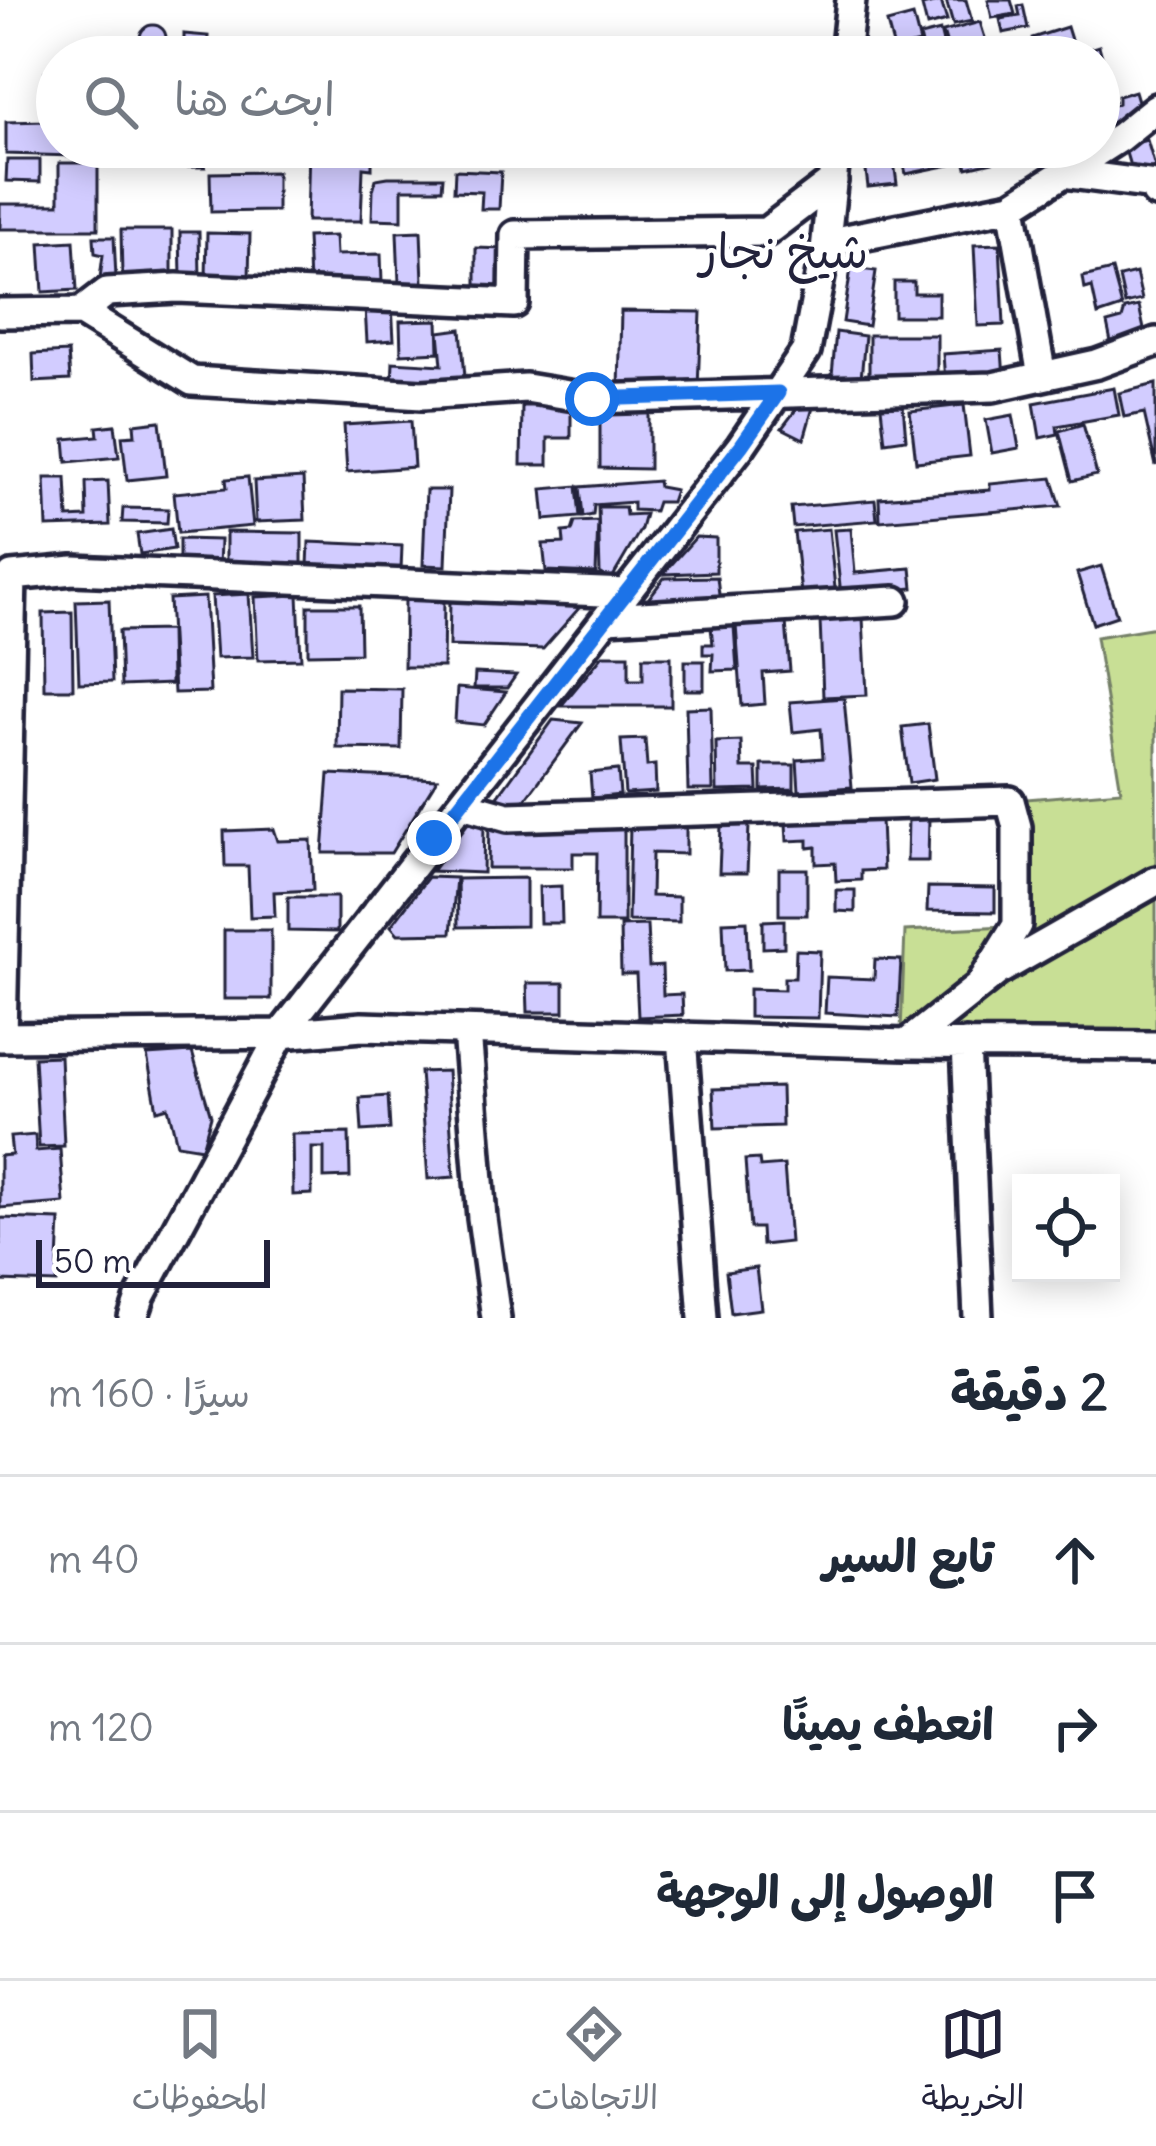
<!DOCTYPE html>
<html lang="ar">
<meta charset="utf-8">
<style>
:root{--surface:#fff;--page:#f6f6f7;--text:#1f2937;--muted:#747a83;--line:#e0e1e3;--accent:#22223b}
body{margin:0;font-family:Delius,"Playpen Sans Arabic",sans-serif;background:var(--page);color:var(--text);direction:rtl}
.controls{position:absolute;right:36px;bottom:36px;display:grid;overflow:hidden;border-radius:0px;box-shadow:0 6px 30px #0003}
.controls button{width:108px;height:108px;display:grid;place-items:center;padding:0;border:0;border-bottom:3px solid var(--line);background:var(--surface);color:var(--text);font:60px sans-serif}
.scale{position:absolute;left:36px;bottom:30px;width:234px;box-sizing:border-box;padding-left:12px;border:6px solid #22223b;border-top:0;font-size:33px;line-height:42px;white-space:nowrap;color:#22223b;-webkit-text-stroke:9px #fff;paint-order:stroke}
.stop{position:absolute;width:36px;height:36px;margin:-27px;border:9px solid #1a73e8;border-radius:50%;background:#fff}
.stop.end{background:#1a73e8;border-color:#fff;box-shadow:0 3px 12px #0008}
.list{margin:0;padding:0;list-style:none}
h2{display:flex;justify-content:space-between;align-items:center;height:156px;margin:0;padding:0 48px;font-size:51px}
h2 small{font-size:39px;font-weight:400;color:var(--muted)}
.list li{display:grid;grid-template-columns:78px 1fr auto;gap:36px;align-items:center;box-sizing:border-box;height:168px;padding:0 48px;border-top:3px solid var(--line)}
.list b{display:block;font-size:45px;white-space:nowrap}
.list em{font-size:39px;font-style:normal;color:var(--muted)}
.icon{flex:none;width:66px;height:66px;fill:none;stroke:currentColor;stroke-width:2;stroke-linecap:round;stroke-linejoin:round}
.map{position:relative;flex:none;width:1156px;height:1318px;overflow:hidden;direction:ltr}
.search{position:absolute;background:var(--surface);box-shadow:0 6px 30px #0003;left:36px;right:36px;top:36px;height:132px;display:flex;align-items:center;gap:30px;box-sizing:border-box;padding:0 42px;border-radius:66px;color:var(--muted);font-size:45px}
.sheet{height:660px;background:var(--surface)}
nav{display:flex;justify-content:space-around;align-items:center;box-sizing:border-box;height:168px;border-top:3px solid var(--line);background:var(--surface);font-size:33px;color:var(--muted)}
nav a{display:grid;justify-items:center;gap:6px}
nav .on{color:var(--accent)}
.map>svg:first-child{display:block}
.green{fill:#c8df95;stroke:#758068;stroke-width:3}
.building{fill:#d2ccff;stroke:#22223b;stroke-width:3}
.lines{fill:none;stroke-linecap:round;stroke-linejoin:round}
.minor-casing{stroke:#22223b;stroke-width:36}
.minor{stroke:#fff;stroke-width:27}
.route{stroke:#1a73e8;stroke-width:15}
.labels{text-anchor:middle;stroke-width:9;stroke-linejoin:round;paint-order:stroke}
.quarter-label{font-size:48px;fill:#22223b;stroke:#fff}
</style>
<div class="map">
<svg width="1156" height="1318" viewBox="0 0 1156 1318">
<rect width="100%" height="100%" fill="#fff"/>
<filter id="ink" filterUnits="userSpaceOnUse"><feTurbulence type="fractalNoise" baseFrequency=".00833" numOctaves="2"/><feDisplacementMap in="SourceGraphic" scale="24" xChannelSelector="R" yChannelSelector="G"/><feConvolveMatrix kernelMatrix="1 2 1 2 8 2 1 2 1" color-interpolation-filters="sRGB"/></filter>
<g filter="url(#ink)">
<path class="green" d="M1156,627V1031H901L905,931L1006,926L1002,801L1121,791L1096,637Z"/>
<path class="building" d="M946,0H966L972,21L953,25Z
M988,0H1011L1015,14L992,18Z
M941,1L947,21L927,26L922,6Z
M1023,5L1028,28L1003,33L1000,19L1020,16L1018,6Z
M913,16L920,43L911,45L915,57H876L874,49L893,45L887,23Z
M980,22L986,41L949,52L943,32Z
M140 38a13 13 0 1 1 26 0a13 13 0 1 1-26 0Z
M1067,27L1072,43L1037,54L1032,38Z
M940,31L946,55L925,57L920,36Z
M184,34L208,36L207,57H184Z
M1099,46L1114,101L1099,106V57H1064Z
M45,72H57V147H73V156L6,154V122L47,121Z
M1135,91L1141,111L1111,126L1106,109L1118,103V96Z
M1147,140L1155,167L1132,173L1124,146Z
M76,147H140V161L76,157Z
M145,147H179V162L146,163Z
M182,147H206L205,167H182Z
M309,147H372V169L363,168L361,221H307Z
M863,147H892L897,184L868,187Z
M900,147H947L950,165L906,174Z
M962,147H1007L1009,158L967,168Z
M7,160H40V182L6,181Z
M59,163H98V229H0V204H59Z
M455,170L501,172L499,209H481L482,192L454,191Z
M277,172V211L211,212L210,173Z
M388,177H443L442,189H402V220L372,219L373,190L376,179Z
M121,230H172V277H122Z
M421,231L423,282L399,283L397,232Z
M180,232H199L200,277H181Z
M207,233L250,234L249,279L206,278Z
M335,236L336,255L381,254L382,282L309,284L307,237Z
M94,237H114L116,278H100L103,255L95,253Z
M74,241L77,290L43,292L40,243Z
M1000,244L1004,325L978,326L974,245Z
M476,248L503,249L502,289H476Z
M851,268L876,271L868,326L843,322Z
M1112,270L1122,307L1098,315L1092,287L1085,289L1083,277Z
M1136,273L1142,300L1125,304L1119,277Z
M894,282H914V293H938V316H894Z
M392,305L394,340L367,342L365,307Z
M1139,306L1145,334L1111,342L1107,323L1122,319L1125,309Z
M621,311L701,312L698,388L619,389Z
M438,320L439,352L401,354L400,321Z
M461,329L466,389L392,384L393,362L442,365L439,332Z
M836,332L865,336L860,389L831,386Z
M869,335H937V382L869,383Z
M1002,350L1004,378L945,382L943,354Z
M68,352L70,380L34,382L33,354Z
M1156,384V466L1144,413L1124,417L1119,393Z
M1114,388L1119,415L1057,426L1058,434L1040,438L1034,403Z
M801,403L814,404L804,439L782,428Z
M600,405H649V469L600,468Z
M903,405L906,439L885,442L881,407Z
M964,405L970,456L916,462L910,411Z
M522,406H571V438H548V465H521Z
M1013,415L1019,448L992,453L986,420Z
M160,421L166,476L127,480L122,436L135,435L134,424Z
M411,421L414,467L347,472L344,425Z
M1083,424L1097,475L1072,481L1059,431Z
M115,425L119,457L67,462L65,439L98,436L97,427Z
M248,477L253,526L178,533L174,493L227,488L226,479Z
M45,478H66L68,518L87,517L86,482L108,481L110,525L47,527Z
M303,478L305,520L256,522L254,481Z
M1052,478L1061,506L880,521L879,498L990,490V484Z
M658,481L659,487L675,490L671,502H657L654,511L633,510V502L594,505L593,515L583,517L580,487Z
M577,486L580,517L545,520L542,489Z
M426,490H449L446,566L423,565Z
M875,500L877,520L793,527L791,507Z
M598,507H625L626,515L645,514L641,529L611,580L600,573Z
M123,508L168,509L167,523L122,522Z
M598,521L596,573L546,571L543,544L564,543L563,532L572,531L575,522Z
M171,529L174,549L140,554L137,534Z
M829,529L836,598L802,602L794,532Z
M851,529L855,573L911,568L913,588L841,595L834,530Z
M226,532L302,533V569L226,568Z
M696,537L716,538V572L663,574Z
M179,539L220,540L219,568H179Z
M309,542L402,546L401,570L308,566Z
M1101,566L1117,616L1093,624L1077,573Z
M717,577L720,603H645L664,578Z
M249,594L253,657L216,658L212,596Z
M298,595L301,659L258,660L255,597Z
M205,597L210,692L174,693L169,599Z
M109,600L112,682L79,683L76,601Z
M405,600H444L443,667H404Z
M450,601L581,606L543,649L449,646Z
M308,606H359L360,653L308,654Z
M72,612L73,689H44L43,613Z
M863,618L867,695L823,697L820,620Z
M786,622L790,671L763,673L765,704L742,706L736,625Z
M734,626L737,670L712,671L713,654H703V644H713L711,628Z
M170,630L171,684L121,686L119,631Z
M603,655H629V680H643V657H671V706H561Z
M685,661H704V690H685Z
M475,673L516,675L507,688H474Z
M338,688L402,689L401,749L337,748Z
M457,688L506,692L484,725L455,722Z
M844,698L852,787L799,791L797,760L823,758L821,729L793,732L790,702Z
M711,707L713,790H688L686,708Z
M553,720L582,723L523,803L488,810Z
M928,724L935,779L909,783L902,727Z
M645,739L647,766L655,765L656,792L625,794L621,740Z
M741,741L742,768H757L758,790L717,791L716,742Z
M762,765H794V789L762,790Z
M618,770L620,795L592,798L590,773Z
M329,774L437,779L391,853H323Z
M908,817L929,818L928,861H907Z
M881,820L883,870L861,871V880L836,881L835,863L816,864V847L808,848V840L787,841L786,823Z
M468,823L484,824L483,873L432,871Z
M489,824H624V923H596L597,853H573V868H488Z
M630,824L686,826V854L652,853L651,896L679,897V922L628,921Z
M721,825H749L747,873H719Z
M274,829L278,841L311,840L313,890L274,892L275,916L250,917L248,866H225L224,831Z
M779,869H807V915H779Z
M428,877L456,878L451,933L398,934L391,926Z
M526,878V926L458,927L457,879Z
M561,886L562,923H540L539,887Z
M928,887L995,888V912L927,911Z
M836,890H855V912L836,911Z
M288,897H337V932L288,931Z
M784,920V947L763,948V921Z
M747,921L749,970L725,971L723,922Z
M647,925L649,967L662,966L663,995L682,994L683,1015L638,1017L636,974H621L620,926Z
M224,930H271V999H224Z
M796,950L820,951L818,1018L749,1017V989L784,990V978H795Z
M875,959L901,960L898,1017L825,1013L827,977L874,979Z
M527,983H564V1012H528Z
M192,1052L211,1116L202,1148L177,1144L168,1107L157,1110L147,1055Z
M60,1056L64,1146L39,1147L34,1057Z
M447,1071L454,1177L428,1179L420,1072Z
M781,1087L782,1126L715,1128L713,1089Z
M388,1096L390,1129L362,1131L360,1098Z
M349,1133L350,1177L324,1178V1148H312V1194L293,1195L292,1134Z
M35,1135L36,1151L60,1149L64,1203L0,1208V1156L12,1155L10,1137Z
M759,1159L760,1167L784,1165L790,1242L762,1245L761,1228H750L745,1160Z
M0,1218L60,1220L57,1283L0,1281Z
M756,1268L761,1309L731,1313L726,1272Z"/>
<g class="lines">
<g class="minor-casing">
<path id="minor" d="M845,57L851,0
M1063,173L1155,185L1156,193
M1012,206L1042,376
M826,243L1012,206L1120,137L1156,108
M81,312L107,292L177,288L514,303L515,235L766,232L833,181
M0,313L81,312L192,381L422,395L526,388L593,399L993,387L1097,364L1156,342
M607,618L895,601
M462,804L508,817L1010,801L1017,827V925L980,985
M467,1031L482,1218L496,1318
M0,1037L281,1034L362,1027L906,1044L1156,1046
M2,1037L12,576L73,570L626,593
M682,1037L703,1318
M906,1044L998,971L1156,881
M966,1044L978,1318
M133,1318L141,1295L281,1034L741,446L806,351L825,250L836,147"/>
</g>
<use href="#minor" class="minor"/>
</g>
</g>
<g class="lines" filter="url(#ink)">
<path class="route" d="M434,838L741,446L778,393L592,399"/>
</g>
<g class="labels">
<g class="quarter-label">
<text x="784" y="268">شيخ نجار</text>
</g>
</g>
</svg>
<div class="controls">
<button><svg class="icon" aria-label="locate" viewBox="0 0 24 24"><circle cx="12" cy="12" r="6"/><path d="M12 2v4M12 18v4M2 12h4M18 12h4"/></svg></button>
</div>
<div class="scale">50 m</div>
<div class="stop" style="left:592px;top:399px"></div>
<div class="stop end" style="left:434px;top:838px"></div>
<div class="search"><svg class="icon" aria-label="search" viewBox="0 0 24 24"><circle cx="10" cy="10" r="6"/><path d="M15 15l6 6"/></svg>ابحث هنا</div>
</div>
<section class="sheet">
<h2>2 دقيقة<small>سيرًا · 160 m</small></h2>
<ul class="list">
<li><svg class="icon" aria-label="ahead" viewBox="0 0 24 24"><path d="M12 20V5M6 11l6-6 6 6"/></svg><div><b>تابع السير</b></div><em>40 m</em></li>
<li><svg class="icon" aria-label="right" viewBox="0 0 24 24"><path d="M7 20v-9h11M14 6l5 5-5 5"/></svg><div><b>انعطف يمينًا</b></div><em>120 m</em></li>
<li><svg class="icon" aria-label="arrive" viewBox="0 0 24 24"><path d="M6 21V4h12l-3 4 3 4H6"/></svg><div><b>الوصول إلى الوجهة</b></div></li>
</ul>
</section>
<nav>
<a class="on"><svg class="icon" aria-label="map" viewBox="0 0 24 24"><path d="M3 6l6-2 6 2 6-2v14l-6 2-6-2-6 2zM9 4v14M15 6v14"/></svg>الخريطة</a>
<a><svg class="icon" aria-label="directions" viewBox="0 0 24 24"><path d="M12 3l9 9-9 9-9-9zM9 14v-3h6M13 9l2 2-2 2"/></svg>الاتجاهات</a>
<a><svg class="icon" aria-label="saved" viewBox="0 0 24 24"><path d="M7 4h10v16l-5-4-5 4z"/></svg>المحفوظات</a>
</nav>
